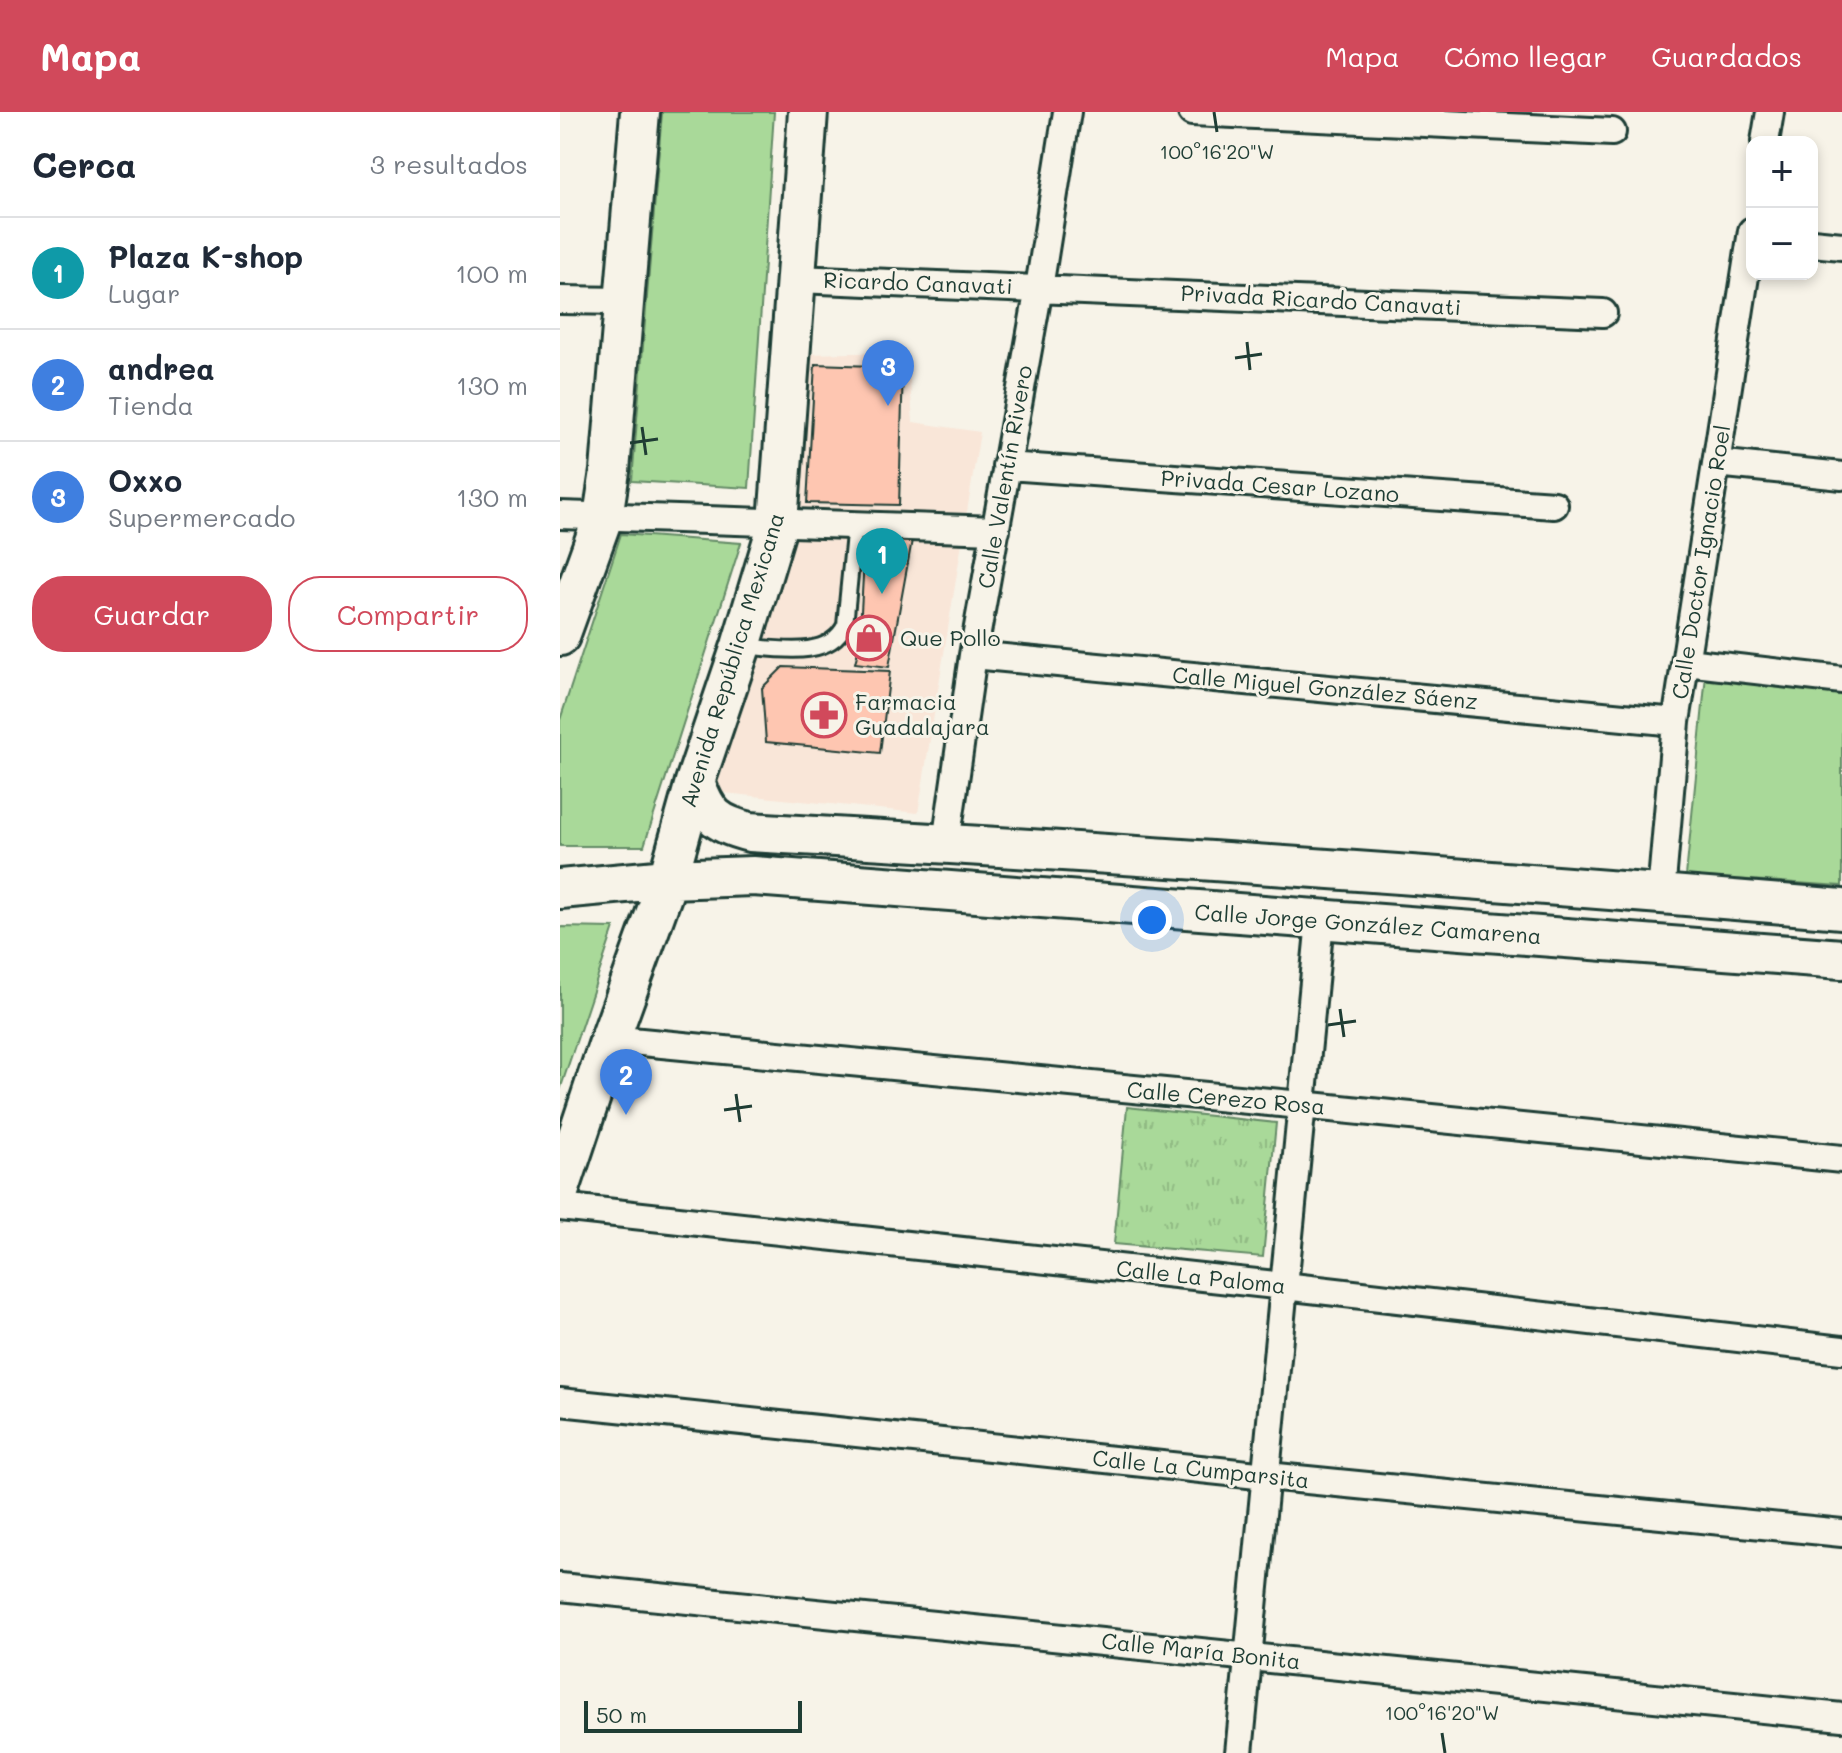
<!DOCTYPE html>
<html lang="es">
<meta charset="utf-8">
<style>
:root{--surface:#fff;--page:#f2f2f3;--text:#1f2937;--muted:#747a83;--line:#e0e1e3;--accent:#d1495b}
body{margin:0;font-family:Mali,sans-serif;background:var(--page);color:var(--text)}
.controls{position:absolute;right:24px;top:24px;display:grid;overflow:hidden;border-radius:16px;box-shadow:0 4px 12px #0003}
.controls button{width:72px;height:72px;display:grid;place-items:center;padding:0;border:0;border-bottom:2px solid var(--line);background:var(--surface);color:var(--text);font:40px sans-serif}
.scale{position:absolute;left:24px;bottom:20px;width:218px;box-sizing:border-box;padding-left:8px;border:4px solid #1f3d34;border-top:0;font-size:22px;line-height:28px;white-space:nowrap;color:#1f3d34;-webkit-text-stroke:6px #f7f3e8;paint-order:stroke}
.you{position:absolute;left:592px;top:808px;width:28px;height:28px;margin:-20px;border:6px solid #fff;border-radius:50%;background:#1a73e8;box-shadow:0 0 0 12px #1a73e833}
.badge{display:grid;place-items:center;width:52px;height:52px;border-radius:50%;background:var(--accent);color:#fff;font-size:26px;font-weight:700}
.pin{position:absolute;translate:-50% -66px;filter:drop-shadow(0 2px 4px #0008)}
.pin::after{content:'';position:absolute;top:42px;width:28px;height:24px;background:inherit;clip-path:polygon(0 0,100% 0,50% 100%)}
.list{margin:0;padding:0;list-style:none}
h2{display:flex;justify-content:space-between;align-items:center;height:104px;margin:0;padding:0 32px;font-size:34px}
h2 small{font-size:26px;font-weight:400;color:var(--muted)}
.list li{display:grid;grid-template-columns:52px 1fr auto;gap:24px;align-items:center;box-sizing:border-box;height:112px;padding:0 32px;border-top:2px solid var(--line)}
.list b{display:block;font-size:30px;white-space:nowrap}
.list p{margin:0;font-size:26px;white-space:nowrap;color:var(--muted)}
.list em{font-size:26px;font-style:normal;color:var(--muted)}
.actions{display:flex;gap:16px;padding:24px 32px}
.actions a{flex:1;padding:18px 0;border:2px solid var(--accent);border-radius:32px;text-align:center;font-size:28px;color:var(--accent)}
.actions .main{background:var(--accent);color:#fff}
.map{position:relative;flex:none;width:1282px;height:1641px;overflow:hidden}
header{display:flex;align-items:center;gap:48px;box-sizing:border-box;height:112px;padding:0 40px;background:var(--accent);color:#fff}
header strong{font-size:38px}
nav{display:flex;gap:44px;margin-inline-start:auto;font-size:28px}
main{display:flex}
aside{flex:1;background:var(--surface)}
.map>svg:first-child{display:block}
.built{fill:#f9e6d8}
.grass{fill:url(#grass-tufts);stroke:#648b66;stroke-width:2}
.park{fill:#a9d999;stroke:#648b66;stroke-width:2}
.building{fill:#fec6b1;stroke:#1f3d34;stroke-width:2}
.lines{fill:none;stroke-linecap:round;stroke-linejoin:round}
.lane-casing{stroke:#1f3d34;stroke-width:20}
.street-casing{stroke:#1f3d34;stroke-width:32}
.secondary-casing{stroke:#1f3d34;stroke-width:44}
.lane{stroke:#f7f3e8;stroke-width:14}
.street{stroke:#f7f3e8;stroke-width:26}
.secondary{stroke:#f7f3e8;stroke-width:38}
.ticks{fill:none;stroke:#1f3d34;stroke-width:3}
.labels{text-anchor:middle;stroke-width:6;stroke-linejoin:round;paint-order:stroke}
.street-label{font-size:22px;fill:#1f3d34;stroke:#f7f3e8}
.poi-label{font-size:22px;fill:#1f3d34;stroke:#f7f3e8;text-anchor:start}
.ticks-label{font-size:20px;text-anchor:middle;fill:#1f3d34;stroke:#f7f3e8;stroke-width:6;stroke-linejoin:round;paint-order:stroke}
</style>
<header>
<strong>Mapa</strong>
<nav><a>Mapa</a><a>Cómo llegar</a><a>Guardados</a></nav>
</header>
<main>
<aside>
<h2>Cerca<small>3 resultados</small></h2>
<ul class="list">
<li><span class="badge" style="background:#0f9aa8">1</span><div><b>Plaza K-shop</b><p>Lugar</p></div><em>100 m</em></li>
<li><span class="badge" style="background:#3f7fe0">2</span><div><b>andrea</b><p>Tienda</p></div><em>130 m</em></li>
<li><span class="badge" style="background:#3f7fe0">3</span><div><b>Oxxo</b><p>Supermercado</p></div><em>130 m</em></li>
</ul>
<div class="actions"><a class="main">Guardar</a><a>Compartir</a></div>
</aside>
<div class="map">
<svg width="1282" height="1641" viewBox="0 0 1282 1641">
<defs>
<pattern id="grass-tufts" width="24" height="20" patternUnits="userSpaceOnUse" patternTransform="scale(2)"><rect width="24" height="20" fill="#a9d999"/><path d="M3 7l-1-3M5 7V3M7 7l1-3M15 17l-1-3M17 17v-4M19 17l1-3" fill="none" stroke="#91bb84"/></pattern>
</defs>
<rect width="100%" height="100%" fill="#f7f3e8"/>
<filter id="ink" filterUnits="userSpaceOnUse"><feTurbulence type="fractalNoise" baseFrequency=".0125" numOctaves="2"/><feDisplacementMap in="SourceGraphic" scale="16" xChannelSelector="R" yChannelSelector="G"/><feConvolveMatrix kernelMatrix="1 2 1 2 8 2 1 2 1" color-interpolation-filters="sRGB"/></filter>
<g filter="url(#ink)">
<path class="built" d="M348,240L353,310L420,320L358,701L154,680L229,431L243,242Z"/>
<path class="grass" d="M567,995L716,1011L703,1145L554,1132Z"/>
<path class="park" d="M102,0H214L189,376L72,369Z
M61,422L181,431L84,734H0V608Z
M1146,563L1282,583V774L1126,764Z
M0,815L54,816L0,978Z"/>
<path class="building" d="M255,252L343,255L339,393L247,391Z
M352,428L329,555L295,551L299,535L305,429Z
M223,555L330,559L320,641L206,630L202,576Z"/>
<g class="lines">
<g class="lane-casing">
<path id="lane" d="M182,534C214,536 268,549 285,513L295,412"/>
</g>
<g class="street-casing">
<path id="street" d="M632,0L1052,20
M1205,30L1210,0
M1252,131L1282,134
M237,167L1043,201
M0,188L64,189
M1156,351L1282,364
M446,354L994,393
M0,403C145,409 291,412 436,418
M413,543L1116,610
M1126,550L1282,568
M386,731L413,543L479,176L507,0
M1101,782L1116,610L1192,119
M50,927L741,993L1282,1047
M0,1095L724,1174L1282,1238
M0,1290L707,1364L1282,1421
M0,1475L1282,1605
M679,1641C707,1364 731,1086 760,809"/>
</g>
<g class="secondary-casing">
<path id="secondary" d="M0,524L43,405L50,359L80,0
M135,670C147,703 156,712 190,720C554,741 919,766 1282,797
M0,777L108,767L193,764L1282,847
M0,1077L50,927L108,767L135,670L181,534L218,411L248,0"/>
</g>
<use href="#lane" class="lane"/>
<use href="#street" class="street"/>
<use href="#secondary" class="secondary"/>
</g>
</g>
<path class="ticks" d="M654,0L657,20M687,230L690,258M675,246L702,242M82,315L86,343M70,331L98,327M780,897L784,925M768,913L796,909M176,982L180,1010M164,998L192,994M882,1621L885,1641"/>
<defs>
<g id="shop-ring" transform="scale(2.3)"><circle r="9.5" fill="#f7f3e8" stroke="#d1495b" stroke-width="1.5"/><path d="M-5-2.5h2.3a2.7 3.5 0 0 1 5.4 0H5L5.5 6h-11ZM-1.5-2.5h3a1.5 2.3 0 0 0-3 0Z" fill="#d1495b"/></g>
<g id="pharmacy-ring" transform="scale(2.3)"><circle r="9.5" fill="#f7f3e8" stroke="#d1495b" stroke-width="1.5"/><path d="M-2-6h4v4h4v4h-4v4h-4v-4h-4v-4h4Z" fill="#d1495b"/></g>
</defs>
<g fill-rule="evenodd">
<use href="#shop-ring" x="309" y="526"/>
<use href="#pharmacy-ring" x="264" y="603"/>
</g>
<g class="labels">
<g class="street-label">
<text transform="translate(358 171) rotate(2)" y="8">Ricardo Canavati</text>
<text transform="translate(761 188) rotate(3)" y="8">Privada Ricardo Canavati</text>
<text transform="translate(445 365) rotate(-80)" y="8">Calle Valentín Rivero</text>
<text transform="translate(720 374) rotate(4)" y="8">Privada Cesar Lozano</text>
<text transform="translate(1141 450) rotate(-81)" y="8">Calle Doctor Ignacio Roel</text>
<text transform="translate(172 548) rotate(-73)" y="8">Avenida República Mexicana</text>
<text transform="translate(765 576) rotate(5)" y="8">Calle Miguel González Sáenz</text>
<text transform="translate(808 812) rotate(4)" y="8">Calle Jorge González Camarena</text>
<text transform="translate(666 986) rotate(5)" y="8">Calle Cerezo Rosa</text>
<text transform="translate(641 1165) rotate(6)" y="8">Calle La Paloma</text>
<text transform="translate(641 1357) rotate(6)" y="8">Calle La Cumparsita</text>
<text transform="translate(641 1539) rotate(6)" y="8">Calle María Bonita</text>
</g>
<g class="poi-label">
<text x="340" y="534">Que Pollo</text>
<text x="295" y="598">Farmacia<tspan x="295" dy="25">Guadalajara</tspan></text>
</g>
</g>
<g class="ticks-label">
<text x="657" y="47">100°16'20"W</text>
<text x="882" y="1608">100°16'20"W</text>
</g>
</svg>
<div class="controls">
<button>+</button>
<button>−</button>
</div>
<div class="scale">50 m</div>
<div class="you"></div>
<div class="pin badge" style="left:322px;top:482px;background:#0f9aa8">1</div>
<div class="pin badge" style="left:66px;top:1003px;background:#3f7fe0">2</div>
<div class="pin badge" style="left:328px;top:294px;background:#3f7fe0">3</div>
</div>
</main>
